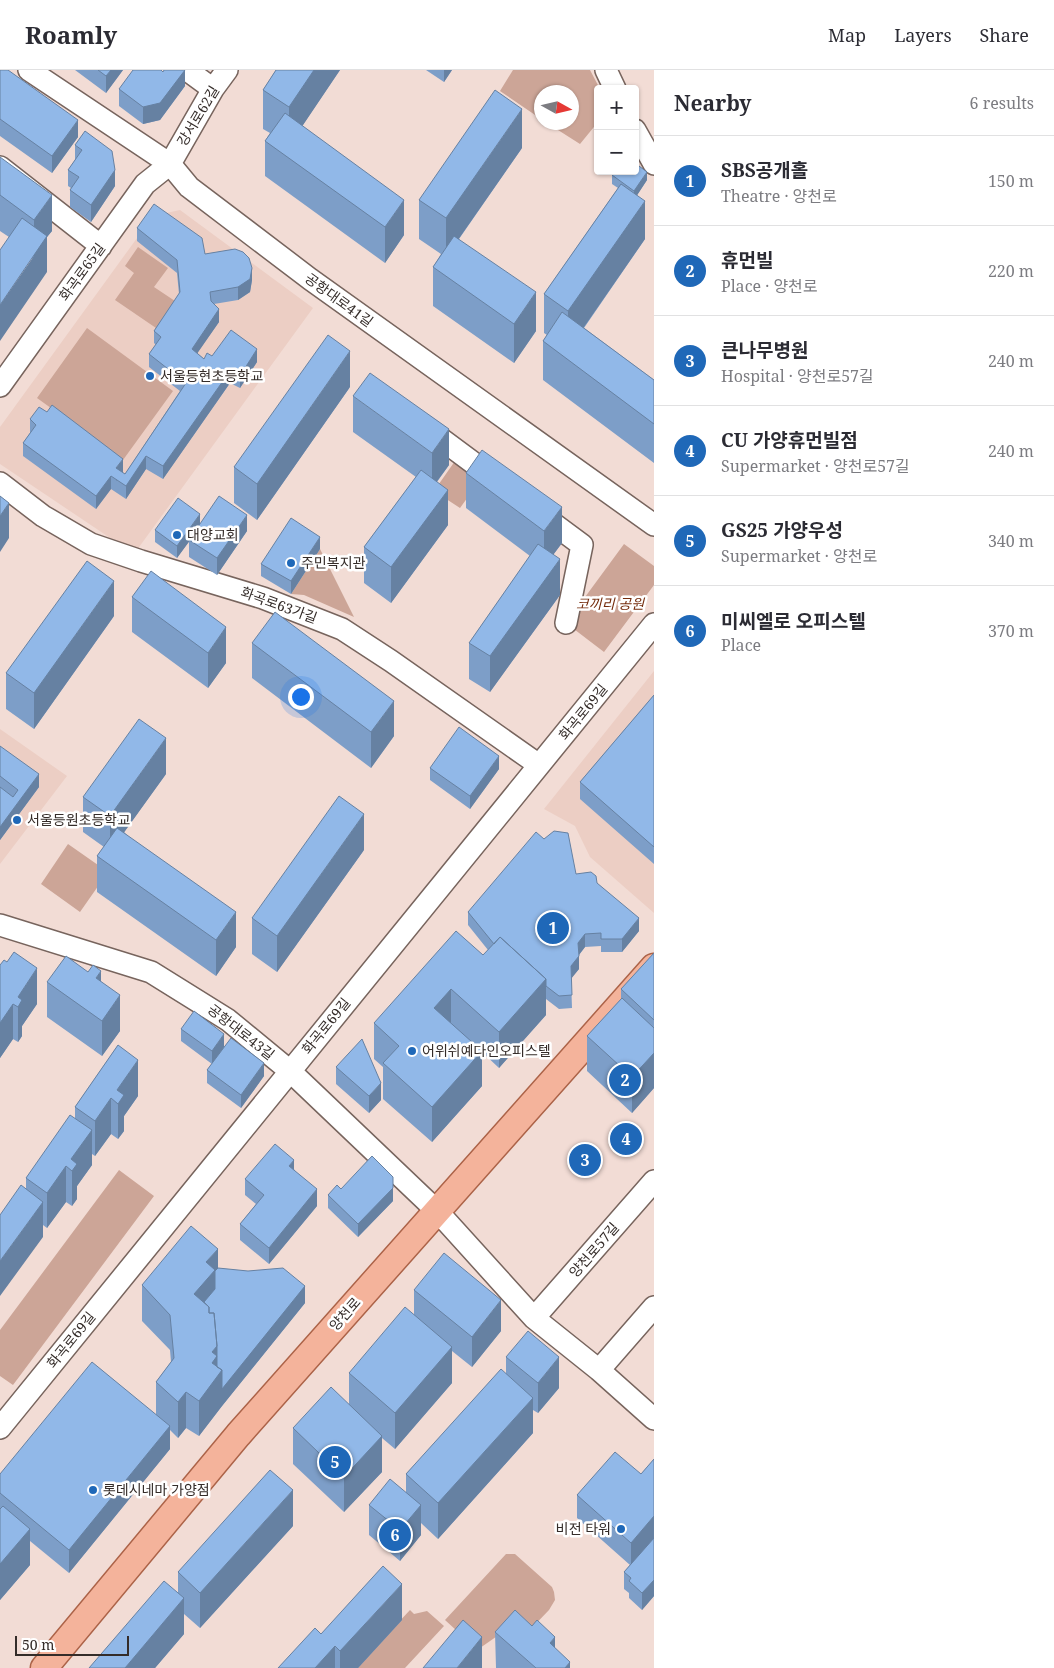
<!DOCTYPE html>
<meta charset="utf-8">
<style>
:root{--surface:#fff;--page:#f7f7f7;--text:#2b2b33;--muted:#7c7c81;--line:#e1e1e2;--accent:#1f68b8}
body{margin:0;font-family:"Noto Serif","Noto Sans KR",serif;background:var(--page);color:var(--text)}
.controls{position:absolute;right:15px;top:15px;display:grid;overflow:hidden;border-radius:5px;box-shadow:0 1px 4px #0004}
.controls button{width:45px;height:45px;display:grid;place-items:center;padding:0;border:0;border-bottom:1px solid var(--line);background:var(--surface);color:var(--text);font:25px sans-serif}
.compass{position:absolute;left:534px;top:15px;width:45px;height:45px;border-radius:50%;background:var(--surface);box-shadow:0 1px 4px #0004;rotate:98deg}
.scale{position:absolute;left:15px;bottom:12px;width:114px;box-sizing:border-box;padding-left:5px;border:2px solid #342c29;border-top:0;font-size:14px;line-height:18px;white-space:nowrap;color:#342c29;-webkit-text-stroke:4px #fff;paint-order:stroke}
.you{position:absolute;left:300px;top:626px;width:18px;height:18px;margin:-12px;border:4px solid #fff;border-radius:50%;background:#1a73e8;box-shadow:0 0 0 8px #1a73e833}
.badge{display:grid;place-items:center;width:32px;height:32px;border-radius:50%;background:var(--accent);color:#fff;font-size:16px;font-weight:700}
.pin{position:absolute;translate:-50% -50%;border:2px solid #fff;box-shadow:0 1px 5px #0006}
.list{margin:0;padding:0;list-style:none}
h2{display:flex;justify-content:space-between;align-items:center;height:65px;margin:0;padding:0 20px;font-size:21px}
h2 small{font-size:16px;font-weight:400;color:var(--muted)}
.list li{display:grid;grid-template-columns:32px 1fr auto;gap:15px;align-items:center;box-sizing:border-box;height:90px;padding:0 20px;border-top:1px solid var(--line)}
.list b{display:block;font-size:19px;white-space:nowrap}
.list p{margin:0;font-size:16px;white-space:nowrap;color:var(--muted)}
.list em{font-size:16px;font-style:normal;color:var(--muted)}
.map{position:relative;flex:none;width:654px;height:1598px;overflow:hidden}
header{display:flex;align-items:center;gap:30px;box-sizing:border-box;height:70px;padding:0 25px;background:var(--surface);border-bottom:1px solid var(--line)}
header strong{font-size:24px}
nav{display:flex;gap:28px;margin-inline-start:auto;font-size:18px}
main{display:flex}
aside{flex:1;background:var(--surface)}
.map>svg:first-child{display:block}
.built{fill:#eccec4}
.park{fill:#cca597}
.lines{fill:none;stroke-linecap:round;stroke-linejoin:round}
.minor-casing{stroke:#77645d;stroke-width:24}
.major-casing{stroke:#ac6348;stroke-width:29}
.minor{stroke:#fff;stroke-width:21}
.major{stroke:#f4b39b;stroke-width:26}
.wall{fill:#7d9ec8}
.shaded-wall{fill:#6681a2}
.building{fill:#91b8e8;stroke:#6681a2}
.poi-dot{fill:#1f68b8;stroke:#fff;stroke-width:2}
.labels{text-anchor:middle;stroke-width:5;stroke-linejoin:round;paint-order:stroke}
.street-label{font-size:14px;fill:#342c29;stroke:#fff}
.poi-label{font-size:14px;fill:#342c29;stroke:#fff;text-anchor:start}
.park-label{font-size:14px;font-style:italic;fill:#742b0b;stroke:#fff}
</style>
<header>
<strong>Roamly</strong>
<nav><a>Map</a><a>Layers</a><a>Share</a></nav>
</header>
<main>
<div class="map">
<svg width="654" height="1598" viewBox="0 0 654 1598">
<rect width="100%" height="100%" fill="#f2dcd5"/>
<path class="built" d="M180,140L313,238L134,484L0,394V357L153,146Z
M654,601V843L590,787L575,756L544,739Z
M0,659L67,706L0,794Z"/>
<path class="park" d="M513,0H590L600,19H598V52L580,74L547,53L572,52V22H542L541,49L500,21Z
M138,177L168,198L154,217L175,231L156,258L115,230L134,203L125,196Z
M87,258L173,321L123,390L37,328Z
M455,391L481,409L460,438L434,421Z
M624,474L654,496V515L604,582L566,553Z
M320,479L354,547L304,525L291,524Z
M68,774L108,802L80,842L41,814Z
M119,1100L154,1126L13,1315L0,1306V1260Z
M506,1484H515L552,1517L554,1522L555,1530L549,1540L525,1565L503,1562L480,1578L469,1572L445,1550Z
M410,1540L414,1544L427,1541L444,1556L405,1598H356Z"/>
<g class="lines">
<g class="minor-casing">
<path id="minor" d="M29,0L170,94L189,117L310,209L654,455
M187,0L213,19
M606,0L615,19
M635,60L654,94
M0,97L101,176
M0,316L145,114L170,94L213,19L227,0
M425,357L495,409
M0,413L43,446L91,474L141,491L263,528L342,559L391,591L539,695
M539,443L582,475L566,553
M0,855L151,902L228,950L290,1001L438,1142L534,1248L599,1300L654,1349
M534,1248L654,1111
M599,1300L654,1237
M0,1358L654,554"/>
</g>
<g class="major-casing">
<path id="major" d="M44,1598L238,1365L654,897"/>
</g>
<use href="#minor" class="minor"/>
<use href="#major" class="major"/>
</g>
<path class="wall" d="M0,0L78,67L52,103L0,66Z
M75,0H123L106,23Z
M276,0H340L302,56L404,165L385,193L265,106V71L270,63L263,59V20Z
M426,0H452L444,12Z
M185,16L160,50L143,54L119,36V19Z
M75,75L115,100V116L91,152L70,137V120L71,118L68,116V100L75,90Z
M522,78L459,169L536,261L514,293L433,236V197L441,184L419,169V130Z
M0,87L52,161L47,167V202L9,167L0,161Z
M612,105L647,110L637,125L645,169L584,258L654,310V393L543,310V271L547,265L544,263V224L618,118L612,114Z
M137,158L205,184L252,210L250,222L238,230L214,234L219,252L197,283L204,289L212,286L257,292L240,318L230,313L163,409L146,399L126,429L111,419L96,439L23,386V373L30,363V349L123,402H122L125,404L180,321L149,297V284L156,275L154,273V261L179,224L177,203L137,171Z
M350,317L257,450L234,433V397Z
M353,326L449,395L437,412L448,455L391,533L364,513V477L416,407L353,362Z
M466,403L562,473L553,485L560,525L490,622L469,609V573L530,486L466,438Z
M200,455L247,461L217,505L189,487V471L177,488L155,472V460Z
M320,479L291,524L261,506V494Z
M132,527L226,593L208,618L132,562Z
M114,546L34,659L6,639V603Z
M252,573L394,666L371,698L252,608Z
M654,625V794L580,729V712Z
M0,676L39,717L0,770Z
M430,698L499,699L470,739L430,710Z
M166,704L124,762L236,877L216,906L97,822V786L104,777L83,762V727Z
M364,780L277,902L252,884V848Z
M576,804L597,813L639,861L622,882H601V876L585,877L579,885V899L571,908L572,938L559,939L546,929V945L499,998L482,982V1016L432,1072L383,1029V997L374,989V953L483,885L488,880L468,855V842Z
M654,883V1018L632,1043L587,1001V966L621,929V919Z
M0,895L37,934L22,956V966L18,972L13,969L0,988Z
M101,911L120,961L102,986L47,947V912Z
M181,959L224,977L264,1006L241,1038L207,1013V1000L212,994L181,971Z
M118,975L138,1026L124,1046V1061L118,1069L111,1064L95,1086L92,1084V1095L77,1116V1129L72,1136L66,1132L47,1158L43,1155V1167L26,1119V1108L75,1048V1037Z
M336,997L381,1030L369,1043L336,1014Z
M294,1099L317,1136L269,1194L240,1170V1154L256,1134L245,1125V1109Z
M341,1119L393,1131L358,1167L328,1138V1125Z
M218,1198L305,1233L222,1336L199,1366L186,1358L178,1368L170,1360V1379L69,1503L30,1471V1495L0,1530V1404L156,1345V1312L171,1292L170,1280L142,1251V1215Z
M414,1220L501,1261L472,1297L452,1281V1313L395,1379L382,1368V1402L344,1442L293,1394V1358L349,1334V1303L414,1245Z
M506,1287L559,1318L538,1343L533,1340V1363L438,1469L421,1453V1465L400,1491L369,1465V1435L406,1422V1404L506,1303Z
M654,1389V1526L642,1540L629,1528V1523L624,1519V1502L630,1495L577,1448V1425L641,1404Z
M293,1456L200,1558L184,1544V1564L155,1598H89L178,1522V1502Z
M402,1550L358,1598H278L321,1564Z
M495,1562L555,1578L570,1598H496Z"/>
<path class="shaded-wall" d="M111,0H123L106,23V6Z
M185,0V16L160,50L143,54V37Z
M314,0H340L289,76V37Z
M444,0H452L444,12Z
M522,39V78L446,187V148Z
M78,50V67L52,103V86Z
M115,100V116L91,152V135Z
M647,102V110L634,130V121Z
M52,125V161L47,167V202L0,271V235L34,186V150Z
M404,130V165L385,193V157Z
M645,131V169L568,280V241Z
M252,198V210L250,222L238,230V217Z
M536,222V261L514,293V254Z
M219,239V252L192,291V279Z
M257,279V292L240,318V306Z
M350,281V317L257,450V414Z
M230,301V313L163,409V396Z
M449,359V395L432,418V383Z
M146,386V399L126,429V416Z
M123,389V402L116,411V398Z
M111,406V419L96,439V426Z
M448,420V455L391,533V497Z
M9,433V468L0,482V446Z
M562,437V473L544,497V461Z
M200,444V457L177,488V476Z
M247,445V461L217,505V488Z
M320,467V479L291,524V511Z
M560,489V525L490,622V586Z
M114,511V546L34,659V623Z
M226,557V593L208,618V583Z
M394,631V666L371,698V662Z
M166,668V704L110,782V746Z
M499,686V699L470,739V726Z
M39,704V717L0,770V757Z
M364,744V780L277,902V866Z
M236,842V877L216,906V870Z
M639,848V861L622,882V869Z
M585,864V877L578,886V873Z
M579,886V899L571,909V896Z
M37,898V934L22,956V966L18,972V927Z
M101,901V936L96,908Z
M546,909V945L499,998V962Z
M451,919V954L434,938Z
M120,925V961L102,986V951Z
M13,934V969L0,988V953Z
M224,964V977L212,994V981Z
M482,981V1016L432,1072V1037Z
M654,983V1018L632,1043V1007Z
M138,990V1026L124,1046V1061L118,1069V1034L117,1020Z
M264,993V1006L241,1038V1025Z
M381,1013V1030L369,1043V1026Z
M111,1028V1064L95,1086V1051Z
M92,1060V1095L77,1116V1129L72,1136V1101L71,1089Z
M294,1090V1107L289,1096Z
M66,1096V1132L47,1158V1123Z
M393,1107V1131L358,1167V1154Z
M317,1119V1136L269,1194V1178Z
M43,1132V1167L0,1226V1191Z
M218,1179V1215L215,1235L203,1250L194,1224L206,1192Z
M305,1216V1233L222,1336L199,1366V1331L212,1282L217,1276Z
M501,1230V1261L472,1297V1267Z
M452,1277V1313L395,1379V1343Z
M559,1287V1318L538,1343V1313Z
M186,1322V1358L178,1368V1332Z
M533,1328V1363L438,1469V1433Z
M170,1356V1379L69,1503V1480Z
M382,1366V1402L344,1442V1407Z
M293,1420V1456L200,1558V1523Z
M421,1435V1465L400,1491V1460Z
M654,1446V1469L631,1496V1473Z
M30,1459V1495L0,1530V1494Z
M654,1510V1526L642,1540V1523Z
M402,1514V1550L358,1598H340V1581Z
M184,1528V1564L155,1598H125Z
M482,1567V1598H457Z
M555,1567V1598L550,1573Z
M335,1576V1598H315Z
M570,1592V1598H565Z"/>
<path class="building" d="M0,0H8L78,50L52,86L0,49Z
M98,0H111L106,6Z
M133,0H161L163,2L164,0H185L160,33L143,37L119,19Z
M276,0H314L289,37L263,20Z
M495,20L522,39L446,148L419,130Z
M285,43L404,130L385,157L265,71Z
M85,61L112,81L115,100L91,135L70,120L79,107L68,100L82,80L75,75Z
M0,87L52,125L34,150L0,125Z
M635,93L647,102L634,121L612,105L615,101H635Z
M621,114L645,131L568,241L544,224Z
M154,134L202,168L205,184L235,179L243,182L249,188L252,198L250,209L238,217L210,222L211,231L219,239L192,279L204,289L207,283L212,286L231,260L257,279L240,306L230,301L163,396L146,386L126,416L111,406L96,426L23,373L36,355L30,349L39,337L47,342L52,335L123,389L116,398L125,404L186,313L149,284L161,267L154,261L180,222L177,190L137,158Z
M22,148L47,166L0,235V180Z
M454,166L536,222L514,254L433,197Z
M562,242L654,310V354L543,271Z
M328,265L350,281L257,414L234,397Z
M370,303L449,359L432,383L353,326Z
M482,380L562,437L544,461L466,403Z
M421,400L448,420L391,497L364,477Z
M0,426L9,433L0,446Z
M219,426L247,445L217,488L189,470Z
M178,428L200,444L177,476L155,460Z
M291,448L320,467L291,511L261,494Z
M538,474L560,489L490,586L469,573Z
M87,491L114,511L34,623L6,603Z
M151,501L226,557L208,583L132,527Z
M275,542L394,631L371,662L252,573Z
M654,625V777L580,712Z
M139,649L166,668L110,746L83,727Z
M459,657L499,686L470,726L430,698Z
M0,676L39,704L0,757V717L13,727L18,720L0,706Z
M339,726L364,744L277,866L252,848Z
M117,758L236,842L216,870L97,786Z
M554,761L568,763L576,804L591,802L596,806L597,813L639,848L622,869H601V863L585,864L578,873L579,886L571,896L572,925L559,926L546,916V909L500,867L494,874L468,842L536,762L544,769Z
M456,861L483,885L500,867L546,909L499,962L451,919L434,938L482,981L432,1037L383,993L399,976L374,953Z
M14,882L37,898L18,927L22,930L18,937L13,934L0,953V895L4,890L7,892Z
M654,883V950L621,919Z
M66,886L88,902L93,895L101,901L96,908L120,925L102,951L47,912Z
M622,928L654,958V983L632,1007L587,966Z
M194,941L224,964L212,981L181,959Z
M231,968L264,993L241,1025L207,1000Z
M362,969L381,1013L369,1026L336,997Z
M118,975L138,990L117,1020L124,1025L118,1034L111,1028L95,1051L75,1037Z
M70,1045L92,1060L71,1089L77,1094L72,1101L66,1096L47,1123L26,1108Z
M275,1074L294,1090L289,1096L317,1119L269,1178L240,1154L264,1125L245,1109Z
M372,1086L393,1107V1118L358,1154L328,1125L337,1115L341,1119Z
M21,1115L43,1132L0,1191V1145Z
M191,1156L218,1179L206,1192L215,1200L194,1224L209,1237V1243H214L217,1276L212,1282L217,1286L212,1293L222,1300L199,1331L186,1322L178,1332L156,1312L174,1288L170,1245L142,1215Z
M444,1183L501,1230L472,1267L414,1220Z
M218,1198L248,1201L283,1198L305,1216L222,1319V1300L217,1297V1276L214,1243H209V1237L204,1232L215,1219V1201Z
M405,1237L452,1277L395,1343L349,1303Z
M528,1261L559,1287L538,1313L506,1287Z
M92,1292L170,1356L69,1480L0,1423V1404Z
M501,1299L533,1328L438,1433L406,1404Z
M331,1317L382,1366L344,1407L293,1358Z
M615,1382L641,1404L654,1389V1446L631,1473L577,1425Z
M270,1400L293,1420L200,1523L178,1502Z
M390,1409L421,1435L400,1460L369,1435Z
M3,1436L30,1459L0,1494V1439Z
M654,1468V1510L642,1523L629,1511L631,1508L624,1502Z
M383,1496L402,1514L340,1581L335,1576L315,1598H278L315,1558L321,1564Z
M164,1511L184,1528L125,1598H89Z
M515,1540L532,1556L537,1550L555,1567L550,1573L570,1592L565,1598H536L495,1562Z
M463,1550L482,1567L457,1598H423Z"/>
<g class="poi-dot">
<circle cx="150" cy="306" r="5"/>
<circle cx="177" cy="465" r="5"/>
<circle cx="291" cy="493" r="5"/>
<circle cx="17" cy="750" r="5"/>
<circle cx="412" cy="981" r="5"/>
<circle cx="93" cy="1420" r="5"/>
<circle cx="621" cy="1459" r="5"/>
</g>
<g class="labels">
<g class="street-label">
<text transform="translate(198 46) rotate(-59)" y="5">강서로62길</text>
<text transform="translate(82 202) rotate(-54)" y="5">화곡로65길</text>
<text transform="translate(339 230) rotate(36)" y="5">공항대로41길</text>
<text transform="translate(279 535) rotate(20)" y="5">화곡로63가길</text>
<text transform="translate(583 642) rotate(-51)" y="5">화곡로69길</text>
<text transform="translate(326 956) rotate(-51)" y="5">화곡로69길</text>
<text transform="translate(241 962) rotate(38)" y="5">공항대로43길</text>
<text transform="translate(594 1180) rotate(-49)" y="5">양천로57길</text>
<text transform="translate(345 1244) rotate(-49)" y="5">양천로</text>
<text transform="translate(71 1270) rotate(-51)" y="5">화곡로69길</text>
</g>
<g class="poi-label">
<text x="160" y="311">서울등현초등학교</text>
<text x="187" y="470">대양교회</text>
<text x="301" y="498">주민복지관</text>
<text x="27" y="755">서울등원초등학교</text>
<text x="422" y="986">어위쉬예다인오피스텔</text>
<text x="103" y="1425">롯데시네마 가양점</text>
<text x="611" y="1464" text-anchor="end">비전 타워</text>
</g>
<g class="park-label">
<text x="610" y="539">코끼리 공원</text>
</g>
</g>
</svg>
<div class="controls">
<button>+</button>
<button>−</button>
</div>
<svg class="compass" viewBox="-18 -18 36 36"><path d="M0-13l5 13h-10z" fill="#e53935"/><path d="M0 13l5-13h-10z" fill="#7c7c81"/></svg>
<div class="scale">50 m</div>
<div class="you"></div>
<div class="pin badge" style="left:553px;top:858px">1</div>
<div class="pin badge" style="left:625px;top:1010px">2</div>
<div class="pin badge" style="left:585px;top:1090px">3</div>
<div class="pin badge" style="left:626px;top:1069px">4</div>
<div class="pin badge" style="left:335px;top:1392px">5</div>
<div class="pin badge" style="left:395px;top:1465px">6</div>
</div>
<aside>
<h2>Nearby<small>6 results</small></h2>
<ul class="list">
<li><span class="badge">1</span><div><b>SBS공개홀</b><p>Theatre · 양천로</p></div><em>150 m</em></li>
<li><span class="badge">2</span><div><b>휴먼빌</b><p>Place · 양천로</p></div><em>220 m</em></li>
<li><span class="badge">3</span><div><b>큰나무병원</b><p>Hospital · 양천로57길</p></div><em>240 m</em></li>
<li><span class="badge">4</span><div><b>CU 가양휴먼빌점</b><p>Supermarket · 양천로57길</p></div><em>240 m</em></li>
<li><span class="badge">5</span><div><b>GS25 가양우성</b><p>Supermarket · 양천로</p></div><em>340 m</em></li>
<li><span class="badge">6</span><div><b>미씨엘로 오피스텔</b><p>Place</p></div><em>370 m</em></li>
</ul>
</aside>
</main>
